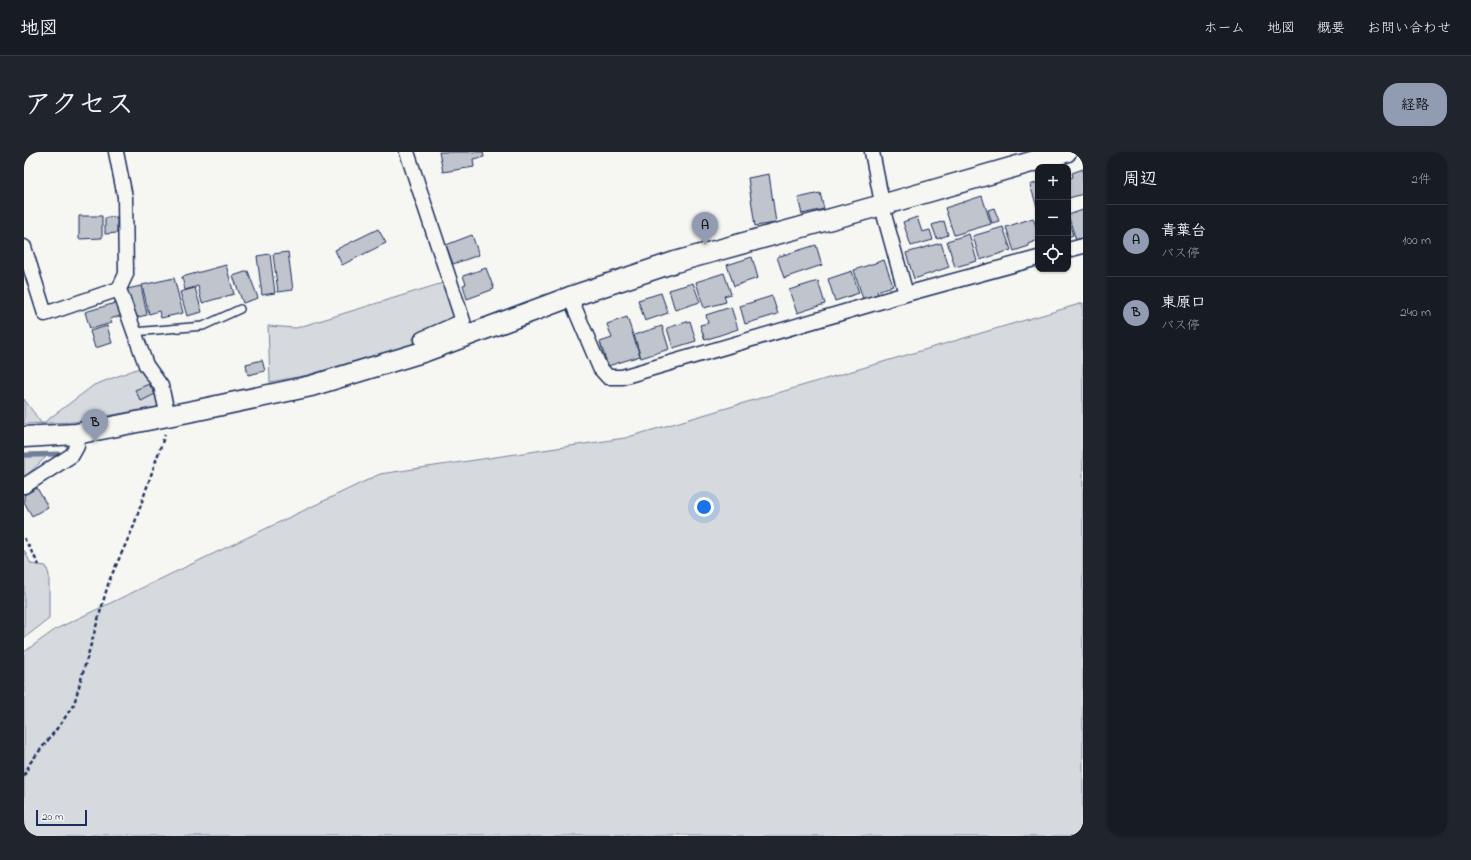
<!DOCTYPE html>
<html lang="ja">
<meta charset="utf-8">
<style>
:root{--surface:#171b24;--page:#20242c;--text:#f1f3f6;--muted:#9ea1a6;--line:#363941;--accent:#919bb2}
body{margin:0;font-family:"Indie Flower","Klee One",sans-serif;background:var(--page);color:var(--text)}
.controls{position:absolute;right:12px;top:12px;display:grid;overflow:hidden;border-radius:8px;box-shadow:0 1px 3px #0004}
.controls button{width:36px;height:36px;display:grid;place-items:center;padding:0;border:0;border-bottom:1px solid var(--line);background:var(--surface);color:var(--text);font:20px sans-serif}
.scale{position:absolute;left:12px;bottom:10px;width:51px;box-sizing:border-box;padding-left:4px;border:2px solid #1b2f5e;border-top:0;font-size:11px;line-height:14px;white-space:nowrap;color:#1b2f5e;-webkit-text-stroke:3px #f6f6f2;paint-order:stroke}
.you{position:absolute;left:680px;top:355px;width:14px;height:14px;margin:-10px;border:3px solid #fff;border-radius:50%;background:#1a73e8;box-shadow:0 0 0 6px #1a73e833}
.badge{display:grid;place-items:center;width:26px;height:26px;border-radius:50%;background:var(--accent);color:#111;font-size:13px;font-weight:700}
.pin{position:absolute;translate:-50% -33px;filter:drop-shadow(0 1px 2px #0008)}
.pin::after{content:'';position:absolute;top:21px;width:14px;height:12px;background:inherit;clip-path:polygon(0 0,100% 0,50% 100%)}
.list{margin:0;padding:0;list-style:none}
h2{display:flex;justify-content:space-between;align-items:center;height:52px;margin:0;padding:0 16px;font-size:17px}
h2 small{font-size:13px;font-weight:400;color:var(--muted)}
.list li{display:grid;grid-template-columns:26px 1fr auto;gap:12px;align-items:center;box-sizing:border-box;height:72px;padding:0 16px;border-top:1px solid var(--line)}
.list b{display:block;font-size:15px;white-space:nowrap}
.list p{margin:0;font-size:13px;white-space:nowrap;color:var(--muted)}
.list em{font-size:13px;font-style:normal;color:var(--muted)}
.icon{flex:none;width:22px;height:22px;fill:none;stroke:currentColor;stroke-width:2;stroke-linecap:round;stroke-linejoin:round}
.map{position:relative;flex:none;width:1059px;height:684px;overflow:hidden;border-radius:16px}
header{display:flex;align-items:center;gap:24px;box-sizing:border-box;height:56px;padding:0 20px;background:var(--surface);border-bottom:1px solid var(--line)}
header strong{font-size:19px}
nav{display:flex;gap:22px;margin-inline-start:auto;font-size:14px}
.intro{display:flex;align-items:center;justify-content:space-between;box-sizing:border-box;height:96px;padding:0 24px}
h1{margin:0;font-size:28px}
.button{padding:10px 18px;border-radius:16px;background:var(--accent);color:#111;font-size:14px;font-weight:700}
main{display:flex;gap:24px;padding:0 24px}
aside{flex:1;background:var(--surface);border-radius:16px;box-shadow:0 1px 3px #0004}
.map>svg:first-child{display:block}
.green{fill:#d6d9dd;stroke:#78849e}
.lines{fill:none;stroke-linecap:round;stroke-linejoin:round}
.stream{stroke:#717e99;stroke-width:5}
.building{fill:#c0c4cd;stroke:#1b2f5e}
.lane-casing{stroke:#1b2f5e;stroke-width:10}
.street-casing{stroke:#1b2f5e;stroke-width:17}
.secondary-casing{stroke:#1b2f5e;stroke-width:23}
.path{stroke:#1b2f5e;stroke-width:2.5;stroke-dasharray:4 3;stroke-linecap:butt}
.lane{stroke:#f6f6f2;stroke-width:7}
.street{stroke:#f6f6f2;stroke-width:14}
.secondary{stroke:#f6f6f2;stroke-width:20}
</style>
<header>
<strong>地図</strong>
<nav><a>ホーム</a><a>地図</a><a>概要</a><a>お問い合わせ</a></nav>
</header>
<div class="intro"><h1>アクセス</h1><a class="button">経路</a></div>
<main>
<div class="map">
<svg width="1059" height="684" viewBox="0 0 1059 684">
<rect width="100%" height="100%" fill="#f6f6f2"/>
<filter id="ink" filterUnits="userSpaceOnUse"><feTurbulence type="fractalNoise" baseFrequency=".025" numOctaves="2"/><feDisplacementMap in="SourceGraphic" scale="8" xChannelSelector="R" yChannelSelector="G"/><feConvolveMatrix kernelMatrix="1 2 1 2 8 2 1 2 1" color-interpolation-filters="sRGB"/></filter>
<g filter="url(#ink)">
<path class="green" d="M419,131L433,167L389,186V192L284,223L246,230L244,174L272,176Z
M1059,151V684H0V500L32,477L356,322L601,286Z
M118,215L134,235L138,254L50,270L0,272V247L18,272L70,233Z
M0,305H22L0,326Z
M0,398L7,412L22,414L25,423V467L0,486Z"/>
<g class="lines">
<path class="stream" d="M0,303L34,302"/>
</g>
<path class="building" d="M415,0H459L460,5L449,7L450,15L419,20Z
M1059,17V42L1045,46L1044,42V27L1049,25L1048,21Z
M745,22L752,71L731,74L724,26Z
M1014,30V58L1006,33Z
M796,41L800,57L778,62L774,46Z
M958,44L967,72L930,83L921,56Z
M970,56L975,69L968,71L964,58Z
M1059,58V85L1052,88L1044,63Z
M55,64H78V86L55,87Z
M93,65V81L81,82V66Z
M893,65L898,80L906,78L909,88L887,94L879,70Z
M1009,66L1014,80V88L1004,92L1005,94L990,99L982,75Z
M1044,68L1049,83L1044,85Z
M920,69L924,83L913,87L908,73Z
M979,75L987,98L956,108L949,84Z
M354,77L362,91L318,113L311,98Z
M945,82L953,109L931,115L923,89Z
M448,83L455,103L429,112L422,93Z
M917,91L925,115L890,127L882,101Z
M792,93L798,113L760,126L753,105Z
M264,100L269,138L254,140L249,102Z
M246,102L251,141L238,143L233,104Z
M728,105L734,126L710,134L703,113Z
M860,108L869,134L853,139L854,142L839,147L830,118Z
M202,113L210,142L178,151L174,134L161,138L158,125Z
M462,116L470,137L443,147L439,133L442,132L439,124Z
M224,119L234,146L219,151L209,124Z
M828,119L835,141L811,149L804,127Z
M700,121L707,142L700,144L702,150L680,156L672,130Z
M150,126L159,161L137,166L135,159L125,162L118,133Z
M794,129L801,152L773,161L765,138Z
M669,131L676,150L651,158L645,138Z
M117,134L123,163L109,166L103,137Z
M171,136L178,160L163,164L156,140Z
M637,141L644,161L621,169L614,148Z
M748,144L754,162L721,172L716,154Z
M95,150L99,163L86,167L88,171L66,177L61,160Z
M707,155L714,177L681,188L676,173L684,171L682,163Z
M603,165L616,204L584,214L576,190L588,186L583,172Z
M666,169L672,189L649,196L643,176Z
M83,174L88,191L71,196L66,179Z
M638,174L645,197L617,206L610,183Z
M238,208L241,219L224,223L222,212Z
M125,232L131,242L117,249L111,238Z
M13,336L24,355L8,364L0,350V343Z"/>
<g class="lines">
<g class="lane-casing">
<path id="lane" d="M110,180L179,174L216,157"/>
</g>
<g class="street-casing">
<path id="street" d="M92,0L101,45L102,122L95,137L122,213L137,234L144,264
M383,0L439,169L398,187L402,199
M848,0L861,66L882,142
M0,95L21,162L95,137
M1044,98L1059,94
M546,145L576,216L584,225H598L882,142L1014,106
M0,334L48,303L53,294L52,282"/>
</g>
<g class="secondary-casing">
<path id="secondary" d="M0,285L52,282L174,258L287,234L402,199L546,145L651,110L858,53L1042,0"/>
</g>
<path class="path" d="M0,386L15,413
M0,624L6,611L38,570L50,552L85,429L109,376L141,282"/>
<use href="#lane" class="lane"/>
<use href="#street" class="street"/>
<use href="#secondary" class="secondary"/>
</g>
</g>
</svg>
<div class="controls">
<button>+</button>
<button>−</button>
<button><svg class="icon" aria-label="locate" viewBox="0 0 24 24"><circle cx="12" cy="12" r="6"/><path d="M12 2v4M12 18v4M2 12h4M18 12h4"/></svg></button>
</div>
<div class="scale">20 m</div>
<div class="you"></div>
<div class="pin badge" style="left:681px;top:93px">A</div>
<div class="pin badge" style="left:71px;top:290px">B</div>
</div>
<aside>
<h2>周辺<small>2件</small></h2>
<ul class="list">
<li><span class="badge">A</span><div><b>青葉台</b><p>バス停</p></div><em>100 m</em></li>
<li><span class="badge">B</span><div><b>東原口</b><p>バス停</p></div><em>240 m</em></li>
</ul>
</aside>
</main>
